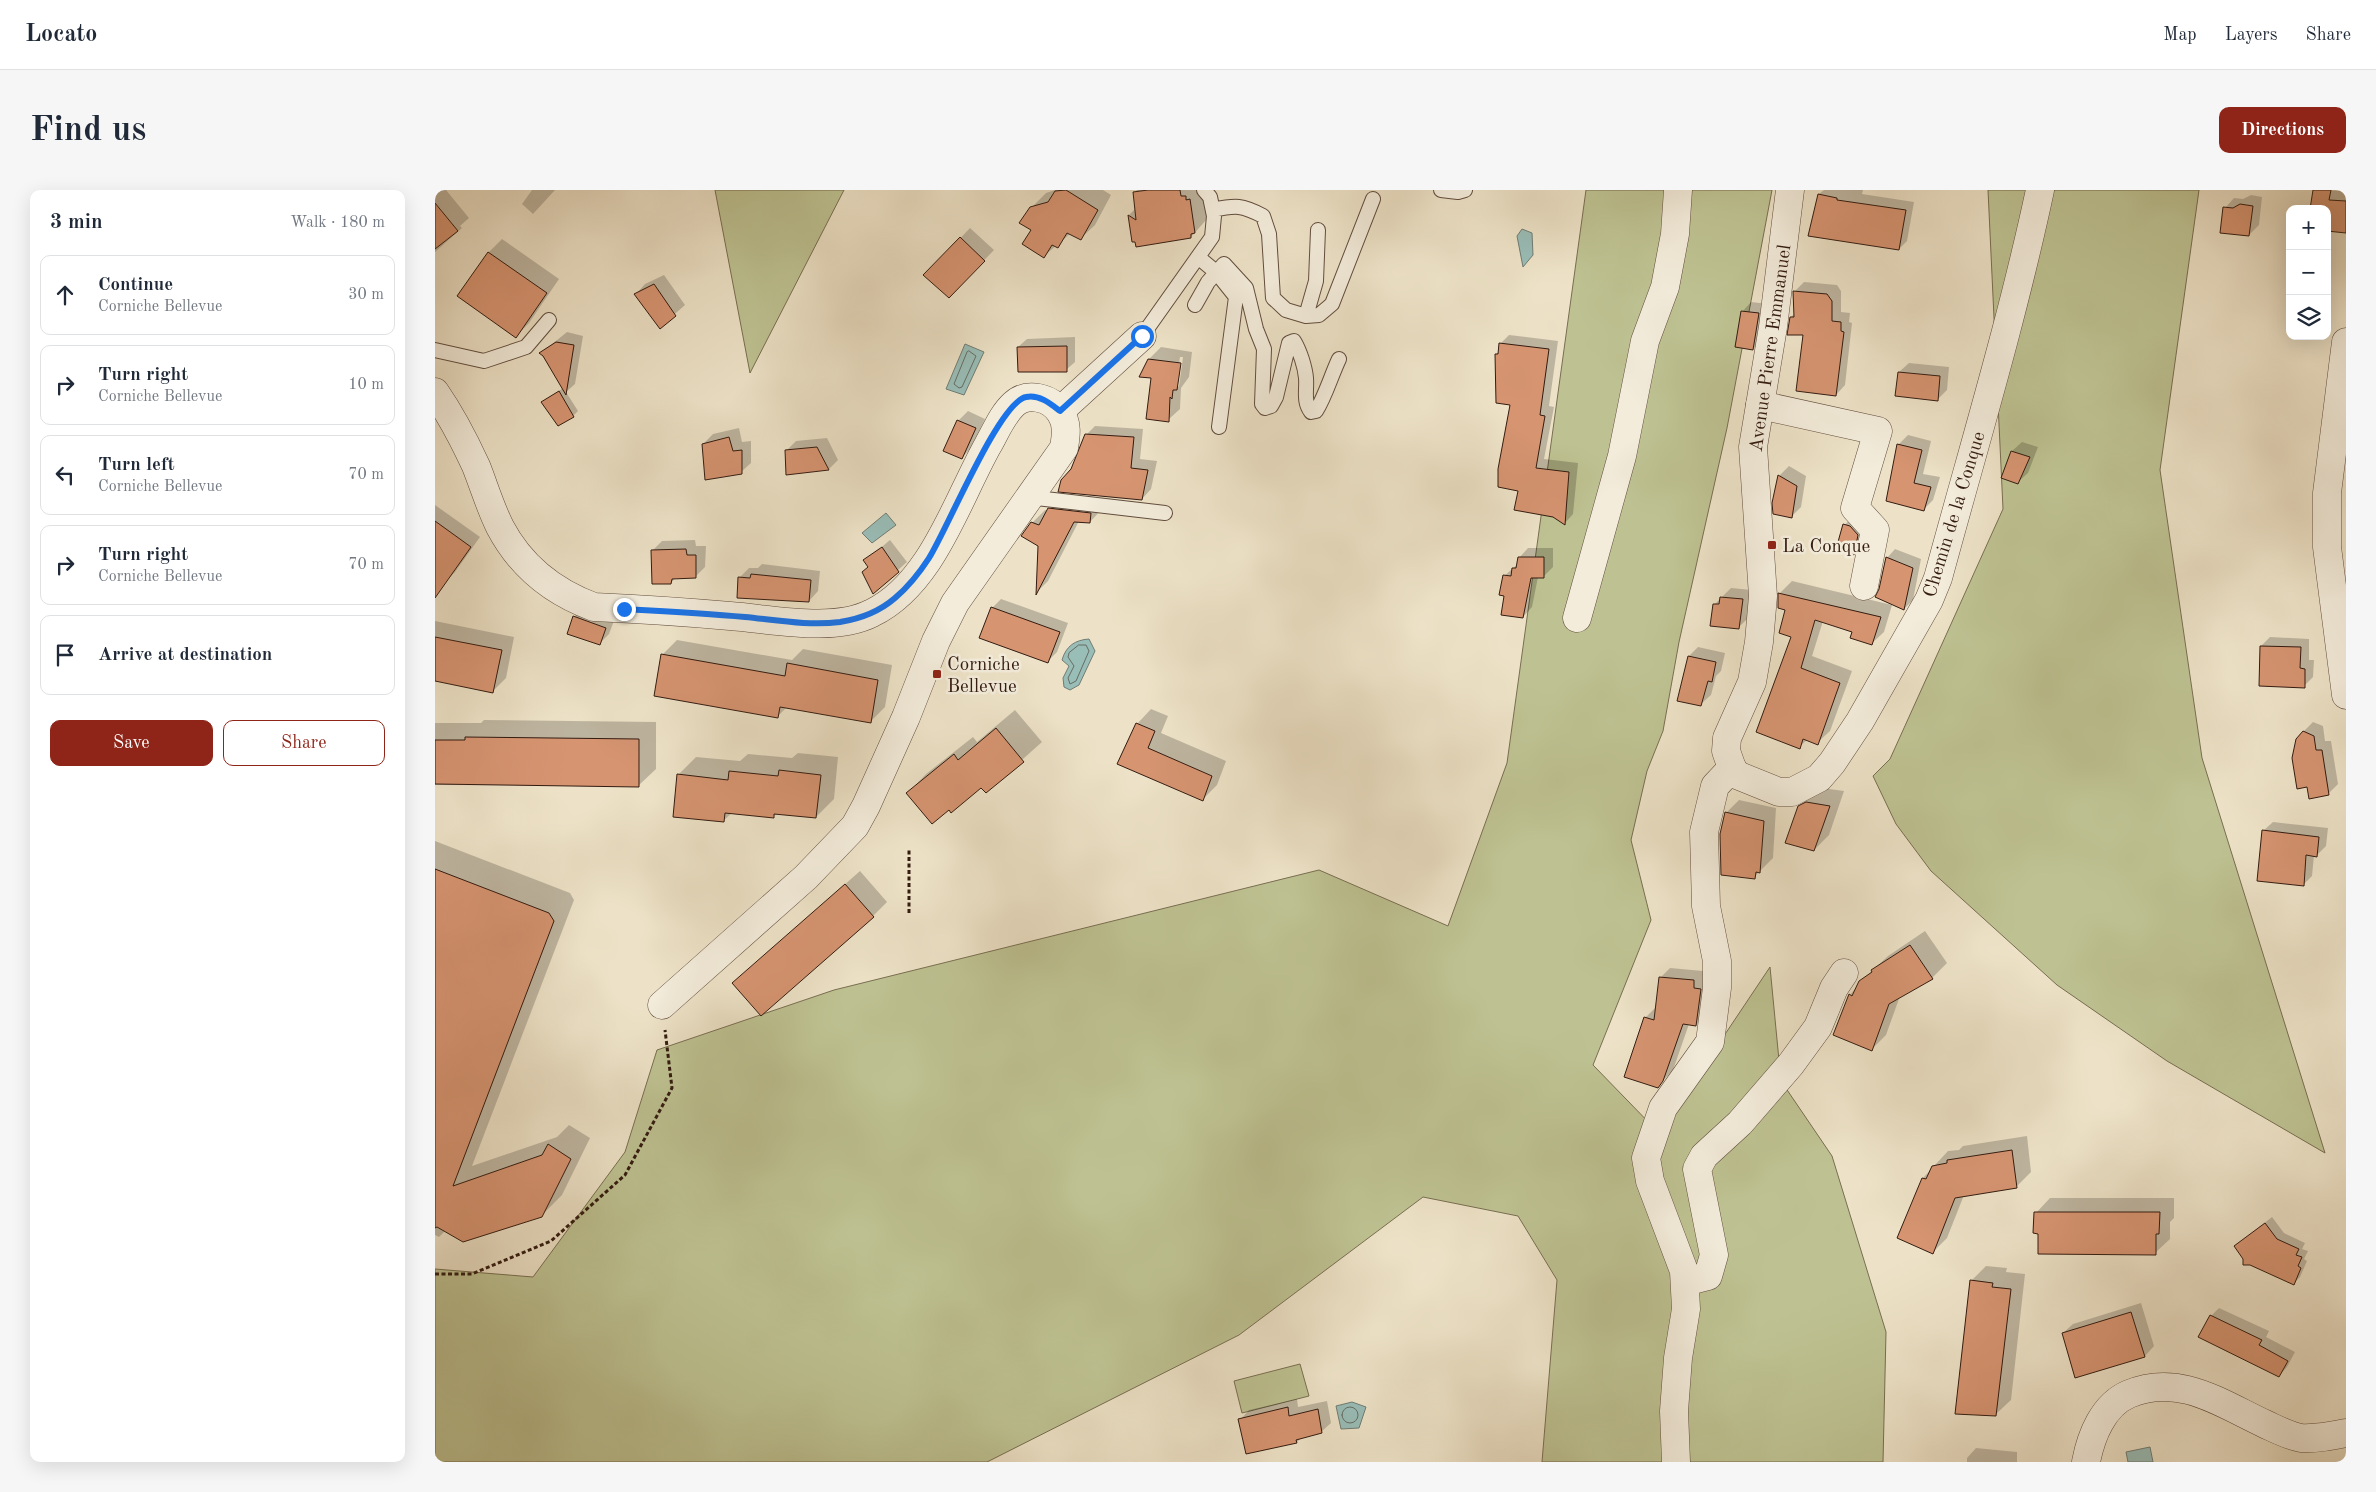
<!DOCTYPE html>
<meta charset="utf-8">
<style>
:root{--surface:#fff;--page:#f6f6f7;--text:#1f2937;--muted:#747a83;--line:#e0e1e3;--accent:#8f2418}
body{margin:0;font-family:"Old Standard TT",serif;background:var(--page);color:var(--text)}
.controls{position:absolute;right:15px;top:15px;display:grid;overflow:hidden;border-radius:10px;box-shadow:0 5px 20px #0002}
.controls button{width:45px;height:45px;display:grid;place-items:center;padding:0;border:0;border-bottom:1px solid var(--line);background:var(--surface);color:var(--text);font:25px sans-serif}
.stop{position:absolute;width:15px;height:15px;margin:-11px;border:4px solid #1a73e8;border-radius:50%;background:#fff}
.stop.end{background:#1a73e8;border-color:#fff;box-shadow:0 1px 5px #0008}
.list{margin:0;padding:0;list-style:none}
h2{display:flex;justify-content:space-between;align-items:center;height:65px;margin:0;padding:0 20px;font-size:21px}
h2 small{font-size:16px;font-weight:400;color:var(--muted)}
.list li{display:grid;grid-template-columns:32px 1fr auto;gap:15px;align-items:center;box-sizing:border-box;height:80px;margin:0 10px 10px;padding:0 10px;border:1px solid var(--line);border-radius:10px}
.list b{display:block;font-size:19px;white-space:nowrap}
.list p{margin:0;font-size:16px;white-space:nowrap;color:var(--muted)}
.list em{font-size:16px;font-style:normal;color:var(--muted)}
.actions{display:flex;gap:10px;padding:15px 20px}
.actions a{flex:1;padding:11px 0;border:1px solid var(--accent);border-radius:10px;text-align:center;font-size:18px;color:var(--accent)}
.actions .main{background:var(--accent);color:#fff}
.icon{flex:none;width:28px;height:28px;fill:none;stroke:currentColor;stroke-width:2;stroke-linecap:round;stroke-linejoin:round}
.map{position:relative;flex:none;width:1911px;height:1272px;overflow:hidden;border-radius:10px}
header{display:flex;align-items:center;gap:30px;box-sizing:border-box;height:70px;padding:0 25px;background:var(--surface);border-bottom:1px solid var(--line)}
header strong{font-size:24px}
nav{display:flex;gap:28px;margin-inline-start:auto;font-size:18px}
.intro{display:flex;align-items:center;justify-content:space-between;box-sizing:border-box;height:120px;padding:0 30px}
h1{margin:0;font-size:35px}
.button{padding:12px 22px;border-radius:10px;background:var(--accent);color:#fff;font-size:18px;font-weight:700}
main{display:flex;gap:30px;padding:0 30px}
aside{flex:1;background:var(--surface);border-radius:10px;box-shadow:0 5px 20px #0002}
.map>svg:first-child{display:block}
.green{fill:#bec292;stroke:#786e51}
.water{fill:#99bdb7;stroke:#707c74}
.shadow{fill:#0003;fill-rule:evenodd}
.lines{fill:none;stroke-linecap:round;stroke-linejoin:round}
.shore{stroke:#666c64;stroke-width:1}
.building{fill:#d69471;stroke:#331b10}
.service-casing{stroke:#624d3e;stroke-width:16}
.minor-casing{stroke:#624d3e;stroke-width:29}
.tertiary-casing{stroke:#624d3e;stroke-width:29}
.path{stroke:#331b10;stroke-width:3;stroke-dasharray:4 2.5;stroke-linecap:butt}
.service{stroke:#f3ecdb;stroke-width:14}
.minor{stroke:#f3ecdb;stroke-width:28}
.tertiary{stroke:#f3ecdb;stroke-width:28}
.route{stroke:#1a73e8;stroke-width:6}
.poi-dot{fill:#8f2418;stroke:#f3ecdb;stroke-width:2}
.labels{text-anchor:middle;stroke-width:5;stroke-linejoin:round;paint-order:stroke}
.street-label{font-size:19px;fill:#331b10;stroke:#f3ecdb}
.poi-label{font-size:19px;fill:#331b10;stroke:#f3ecdb;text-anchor:start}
</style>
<header>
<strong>Locato</strong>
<nav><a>Map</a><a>Layers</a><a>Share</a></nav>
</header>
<div class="intro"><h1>Find us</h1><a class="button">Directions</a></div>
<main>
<aside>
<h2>3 min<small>Walk · 180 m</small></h2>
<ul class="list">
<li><svg class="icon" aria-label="ahead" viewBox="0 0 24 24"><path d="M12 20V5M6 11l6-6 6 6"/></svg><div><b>Continue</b><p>Corniche Bellevue</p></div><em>30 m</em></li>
<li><svg class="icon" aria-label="right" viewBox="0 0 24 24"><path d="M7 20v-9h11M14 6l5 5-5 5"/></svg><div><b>Turn right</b><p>Corniche Bellevue</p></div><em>10 m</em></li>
<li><svg class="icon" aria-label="left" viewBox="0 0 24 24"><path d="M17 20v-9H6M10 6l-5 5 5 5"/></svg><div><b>Turn left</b><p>Corniche Bellevue</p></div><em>70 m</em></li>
<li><svg class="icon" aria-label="right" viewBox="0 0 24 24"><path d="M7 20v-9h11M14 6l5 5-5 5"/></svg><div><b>Turn right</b><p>Corniche Bellevue</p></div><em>70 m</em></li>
<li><svg class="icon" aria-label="arrive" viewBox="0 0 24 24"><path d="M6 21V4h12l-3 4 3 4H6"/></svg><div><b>Arrive at destination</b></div></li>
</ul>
<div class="actions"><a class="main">Save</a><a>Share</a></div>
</aside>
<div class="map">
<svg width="1911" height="1272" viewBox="0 0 1911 1272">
<rect width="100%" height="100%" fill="#ede2c7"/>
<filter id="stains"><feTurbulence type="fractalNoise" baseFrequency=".004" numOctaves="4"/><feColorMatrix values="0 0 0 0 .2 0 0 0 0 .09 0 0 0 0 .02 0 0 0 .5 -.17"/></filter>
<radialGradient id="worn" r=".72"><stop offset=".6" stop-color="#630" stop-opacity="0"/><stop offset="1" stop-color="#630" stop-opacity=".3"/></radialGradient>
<path class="green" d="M280,0H409L315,183Z
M1151,0H1337L1292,238L1244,452L1228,541L1212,581L1196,650L1216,730L1158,875L1224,943L1335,777L1346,891L1397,966L1451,1142L1448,1272H1107L1122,1090L1083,1026L988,1007L804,1145L552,1272H0V1079L98,1087L190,962L222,860L399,800L884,680L1013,736L1072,573Z
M1553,0H1764L1725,280L1767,568L1890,963L1732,871L1622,795L1496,681L1461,634L1438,586L1455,569L1568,319Z
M865,1174L874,1206L807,1223L799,1191Z"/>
<path class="water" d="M1087,39L1097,43L1098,65L1088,77L1082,46Z
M530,154L549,162L529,205L511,199Z
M451,323L461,335L437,353L427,343Z
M654,449L660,461L644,495L635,500L629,497L628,488L634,476L627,470C631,456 640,450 654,449Z
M917,1212L931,1217L924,1238L906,1239L901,1216Z
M1715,1257L1718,1272H1693L1691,1262Z"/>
<path class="shadow" d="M0,0H11L34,28L25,36L27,38L0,62Z
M97,0H120L98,24L87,14Z
M620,0H668L676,5L660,35L645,49L636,43L609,66L598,40L596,18L611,3Z
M702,0H769L772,29L756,47L698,51L694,25L701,18L700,3Z
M1389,0H1428L1427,4L1479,12L1472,51L1464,59L1375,45L1384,4Z
M1879,0L1911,1V42L1892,19Z
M1816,5L1827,7L1824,35L1814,45L1790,18L1799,8L1808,9Z
M535,38L559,60L514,107L490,85Z
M67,49L124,89L94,133L81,146L23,106L54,62Z
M229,85L250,115L225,137L201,104L210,94Z
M1369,92L1402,95L1406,101V122L1415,123L1414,132L1417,133L1410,195L1401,205L1369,144L1356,127L1360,123V101Z
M1316,112L1333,114L1328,149L1318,159L1307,122Z
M132,142L148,146L140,194L131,202L143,221L138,226L108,212L128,198L106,163Z
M1074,145L1123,151L1114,216L1119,217L1109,269L1143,273L1138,324L1130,333L1085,300L1077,214L1061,164L1064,162L1065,154Z
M640,147V172L631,180L583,157L592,149Z
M726,157L757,162L754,187L746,198L745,219L733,230L717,187L714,169ZM745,167H748L744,196L741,199Z
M1474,173L1514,177L1512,200L1503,209L1464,182Z
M533,221L550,229L536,258L527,268L523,231Z
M660,236L708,239L705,269L722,271L716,299L707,309L637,280L651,245Z
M304,238L307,252L316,251V273L306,282L268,254L278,244Z
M1473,245L1496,251L1488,284L1505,287L1498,310L1489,319L1463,255Z
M392,248L403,270L394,279L352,284L351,261L361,251Z
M1587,252L1603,257L1593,283L1583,292L1567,287L1577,261Z
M1354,276L1371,286L1366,317L1356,327L1339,314L1345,285Z
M627,306L667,319L655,332L644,331L613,391L602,402L604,356L597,333L610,320L613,321Z
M0,315L45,347L20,382L10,392L0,384Z
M1414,330L1427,340L1423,359L1419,363L1410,335Z
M260,350L261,356H271L270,377L260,387H241L236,393L217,361L227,351Z
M455,350L472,372L438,402L434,376L430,371Z
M1093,358H1118V377L1108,387H1103L1097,417L1088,427L1071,406L1069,386L1083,374L1084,368Z
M1460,359L1486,369L1478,410L1469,419L1446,399L1452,368Z
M327,374L385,381L383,401L374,411L305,387L314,378H323Z
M1357,391L1457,415L1449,442L1436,454L1419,442L1388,431L1377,466L1417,481L1395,541L1382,553L1372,550L1364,557L1357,447L1352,419L1344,417L1345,403Z
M1296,398L1317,400L1313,428L1303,438L1279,415Z
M566,409L633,433L622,462L613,471L557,418Z
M148,417L180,428L174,444L164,454L139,427Z
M0,431L79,447L71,488L58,501L0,490Z
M1835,447L1874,449V470H1879L1878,487L1869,496L1826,456Z
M242,450L357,470L368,459L457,475L450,517L435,532L352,517L342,527L227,465Z
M1263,457L1290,463L1286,481L1281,486L1276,505L1266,514L1254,466Z
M716,519L733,526L726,543L791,571L782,595L767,610L684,573L702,534Z
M580,520L607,552L551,602L547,596L473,603L491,584L538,547L542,552Z
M49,530L221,532V579L203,596L0,595V533H46Z
M1878,532L1888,536L1890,551H1896L1903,594L1893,604L1874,596L1863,547Z
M363,563L403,567L399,609L381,627L343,623L338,627L297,623L288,631L243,585L261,567L305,571L313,564L357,568Z
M1387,598L1409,601L1394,645L1379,660L1364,617L1379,602Z
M1304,610L1341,618L1338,668L1319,687L1291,623Z
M1838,632L1893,638L1891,656L1882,665H1879L1877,686L1868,695L1828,641Z
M0,651L135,703L139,710L37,976L122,947L134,935L155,948L127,1005L106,1026L10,1041L4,1047L0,1045Z
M425,681L452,712L438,726L299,793Z
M1490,741L1512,773L1497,788L1465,806L1451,845L1437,859L1415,805L1425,792L1453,766Z
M1235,778L1268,781V789H1275L1271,825L1261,835L1254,834L1238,880L1223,896L1210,828L1220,818L1222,819L1225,788Z
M1592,946L1596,982L1582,996L1529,1005L1512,1048L1498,1062L1488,988L1513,961L1524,960L1528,956Z
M1615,1008H1739V1028L1735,1032V1049L1720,1063L1604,1043L1601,1023Z
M1837,1027L1849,1043L1870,1053L1867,1059L1873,1061L1869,1069L1872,1071L1865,1087L1859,1093L1809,1068L1800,1056Z
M1551,1076L1572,1078L1571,1082L1590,1084L1576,1210L1561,1224L1536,1091Z
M1706,1113L1719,1156L1710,1166L1641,1186L1628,1143L1638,1134Z
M1784,1118L1834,1141L1831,1147L1860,1162L1852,1177L1844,1186L1776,1126Z
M862,1209L863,1217L892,1211L896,1233L886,1242L867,1247L861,1253L805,1230L814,1220Z
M1541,1258L1582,1262V1272H1532V1268Z"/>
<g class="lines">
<path class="shore" d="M534,161L541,166L527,197L524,198L519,194L532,162Z
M644,455H651L654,461L641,491L635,494L633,488L639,476L633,467L634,463Z
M907 1225a8 8 0 1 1 16 0a8 8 0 1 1-16 0Z"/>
</g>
<path class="building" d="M631,0L663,20L646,50L632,43L623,58L617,55L609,68L587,54L596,40L584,33L595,17L613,12L620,1Z
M713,0H745L746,6H751V10L755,9L760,43L756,44V48L701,57L700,52H697L693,25L701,30L698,2Z
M1878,0H1896L1894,10L1911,11V43L1892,41V19H1875Z
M1383,4L1402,8V10L1471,20L1464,60L1373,46Z
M0,13L23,41L0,59Z
M1805,14L1818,16L1814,46L1785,43L1788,17L1798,18Z
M525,47L550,71L514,108L488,85Z
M53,62L112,103L81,148L22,106Z
M219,94L241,126L225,139L199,104Z
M1358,101L1392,104L1397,111V131L1406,132V141L1409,142L1401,206L1361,201L1368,145H1352L1355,127H1359Z
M1306,121L1324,123L1318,160L1300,157Z
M121,152L139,155L131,205L108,166L104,163Z
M1064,153L1114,159L1105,225L1110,226L1101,278L1134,282L1130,335L1118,327L1079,320L1083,301L1063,297V279L1075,215L1061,213L1060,164H1063Z
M632,156V182H583L582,157Z
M713,169L746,173L742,200H738L737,209L735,207L734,232L711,229L716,188L704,187Z
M1463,182L1505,186L1503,211L1460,206Z
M124,201L139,227L123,236L106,212Z
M522,230L541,238L527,269L508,261Z
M650,244L699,247L696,278L713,280L707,310L623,302L626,290L636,279Z
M294,247L298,261L307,260V284L270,290L267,254Z
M1462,254L1487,260L1479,293L1496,297L1489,321L1451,311Z
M382,257L394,280L351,285L350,260Z
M1576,261L1595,267L1583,294L1566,288Z
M1343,285L1362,296L1357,328L1338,324L1337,313Z
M613,318L656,323L655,333L639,332L601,405L603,356L586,346L596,332L604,335Z
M0,331L36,357L0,408Z
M1408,334L1415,336L1423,345L1419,365L1401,359Z
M447,357L464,382L438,404L427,382L433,377L428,370Z
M251,359L252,365H261V388L237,389L236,394H217L216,360Z
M1083,367H1109V388H1096L1088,428L1066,425L1069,406L1064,405L1068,385L1076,386L1077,378H1081Z
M1451,367L1478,378L1469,420L1440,407L1444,399Z
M316,384L376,390L374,412L302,408L303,387L315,388Z
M1343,403L1446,427L1437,455L1415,448L1417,442L1380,430L1366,478L1405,493L1383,555L1368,549L1365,559L1321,542L1356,447L1344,443L1350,420L1343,418Z
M1285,407L1308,409L1304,439L1275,436L1278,414H1284Z
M556,417L625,442L613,473L544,448Z
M138,426L171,438L165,455L132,444Z
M0,447L67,460L58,503L0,491Z
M1825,456L1866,457L1865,478L1870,479V498L1824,496Z
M226,464L350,486L352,473L443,490L436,533L345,517L343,528L219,506Z
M1253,466L1281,472L1277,492L1273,491L1266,516L1242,511Z
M701,533L720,541L713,558L777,586L768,611L682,574Z
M561,538L589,572L551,603L546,598L516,623L514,620L497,634L471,603L519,564L523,570Z
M1868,541L1879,546L1881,560H1887L1894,605L1874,609L1872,597L1862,599L1857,568L1861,549Z
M30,547L204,549V597L0,594V550H30Z
M344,580L386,585L381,628L339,624V628L290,623L289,632L238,627L242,584L293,590L294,581L343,586Z
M1371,612L1395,616L1379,661L1350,653L1363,616Z
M1290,622L1329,631L1325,683L1321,682L1320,689L1286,685L1285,644Z
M1827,640L1884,647L1882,667L1871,665L1869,696L1822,691Z
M0,679L114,723L119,731L18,996L107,965L113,954L136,969L107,1027L28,1052L2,1037L0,1038Z
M410,694L439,727L326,826L297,793Z
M1475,755L1498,789L1454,814L1437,861L1398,845L1414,804L1417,806L1424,791L1437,782L1436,780Z
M1224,787L1259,790V798L1266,799L1261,836L1248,834L1228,891L1223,898L1189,887L1209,827L1219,830Z
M1577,960L1582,998L1520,1008L1498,1064L1462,1048L1487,988L1491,989L1497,976L1512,973V970Z
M1599,1022H1725L1724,1044H1721V1065L1603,1064V1044L1598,1043Z
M1830,1033L1842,1049L1864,1059L1861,1065L1867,1067L1863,1076L1866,1078L1859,1095L1815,1075H1808V1069L1799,1056Z
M1535,1090L1558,1093L1557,1097L1576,1099L1561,1226L1520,1224Z
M1696,1122L1710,1167L1640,1188L1627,1143Z
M1775,1125L1827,1150L1824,1155L1853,1171L1844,1187L1763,1147Z
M853,1217L854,1226L883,1219L887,1243L861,1250L862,1253L811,1264L803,1229Z"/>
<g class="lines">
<g class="service-casing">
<path id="service" d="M1006,0L1023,2L1030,0
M778,20C801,15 807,15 828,26L834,44L838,108L851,120L871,126L881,91L883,40
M763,67L781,82L801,107L784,237
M760,115L773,92L789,74L811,98L821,139L829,159L827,214L830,218L836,216L841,207L854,153L859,151C865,161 870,177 871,188C872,201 868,211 876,222L881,221C890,207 896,186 904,169
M871,126L884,125L897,114L938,9
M707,146L777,47L779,26L775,7L769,0
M0,160L49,171L91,157L114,130
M593,307L730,323"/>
</g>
<g class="minor-casing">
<path id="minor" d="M0,202C16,225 29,250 41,276C49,296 55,317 65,337C85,375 118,402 159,417C204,419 250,422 295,426C337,429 398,443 437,423C497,394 522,310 553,255C561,241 567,225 579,214C592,202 615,207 625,222C633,233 631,246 629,258L520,413L501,451L471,527L431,616L420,636L371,687L227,815
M1325,215L1443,241L1420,318L1440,340L1429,396
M625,221L707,146
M1142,428L1187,266L1210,151L1230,97L1240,44L1243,0
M1250,1092L1273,1086L1279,1065L1262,979L1269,966L1305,933L1356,874L1383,837L1399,798L1409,783
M1241,1272L1239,1221L1243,1168L1251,1119L1249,1081L1215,991L1211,968L1228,918L1275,852L1282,798V771L1271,716L1269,642L1280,596L1297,578"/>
</g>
<g class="tertiary-casing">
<path id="tertiary" d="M1355,0L1338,137L1318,257L1328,406L1324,452L1317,492L1292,548L1291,561L1297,578L1302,585L1344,602H1357L1384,588L1397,573L1425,531L1494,410L1503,388C1538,259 1577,131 1605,0
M1911,152L1892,303V357L1911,505
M1651,1272C1656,1246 1668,1215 1694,1204C1744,1183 1785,1213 1830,1234C1841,1239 1854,1246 1866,1248C1881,1249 1896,1246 1911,1243"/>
</g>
<path class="path" d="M474,723V658
M0,1084H37L116,1051L190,985L237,898L230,840"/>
<use href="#service" class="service"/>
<use href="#minor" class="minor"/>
<use href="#tertiary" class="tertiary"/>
</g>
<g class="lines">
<path class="route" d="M189,419C229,421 270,423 310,427C341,430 374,436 405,432C424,429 445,421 460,408C473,397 485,382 494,368C512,340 564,212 591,207C604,204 616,214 625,221L707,146"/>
</g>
<g class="poi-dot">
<rect x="1332" y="350" width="10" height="10" rx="2.5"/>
<rect x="497" y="479" width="10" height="10" rx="2.5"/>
</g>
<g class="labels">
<g class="street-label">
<text transform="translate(1334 158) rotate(-82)" y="7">Avenue Pierre Emmanuel</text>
<text transform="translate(1518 324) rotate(-73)" y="7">Chemin de la Conque</text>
</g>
<g class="poi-label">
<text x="1347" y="362">La Conque</text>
<text x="512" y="480">Corniche<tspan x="512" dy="22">Bellevue</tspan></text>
</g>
</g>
<rect width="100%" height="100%" filter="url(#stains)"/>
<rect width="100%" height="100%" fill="url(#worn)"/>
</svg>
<div class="controls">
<button>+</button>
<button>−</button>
<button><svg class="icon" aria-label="layers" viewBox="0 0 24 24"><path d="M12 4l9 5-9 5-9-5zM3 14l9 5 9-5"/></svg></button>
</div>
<div class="stop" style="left:707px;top:146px"></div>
<div class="stop end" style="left:189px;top:419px"></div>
</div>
</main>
